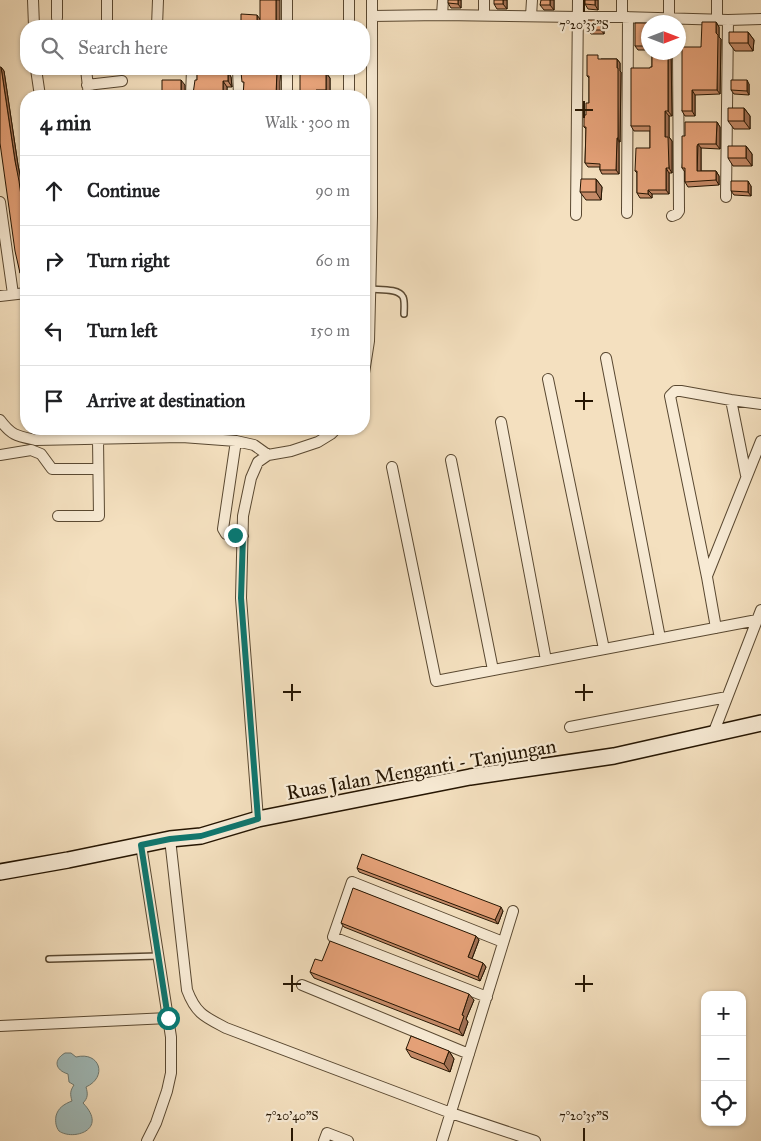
<!DOCTYPE html>
<meta charset="utf-8">
<style>
:root{--surface:#fff;--page:#f2f2f2;--text:#202124;--muted:#757577;--line:#e0e0e0}
body{margin:0;font-family:"IM FELL Great Primer",serif;background:var(--page);color:var(--text)}
.controls{position:absolute;right:15px;bottom:15px;display:grid;overflow:hidden;border-radius:10px;box-shadow:0 1px 4px #0004}
.controls button{width:45px;height:45px;display:grid;place-items:center;padding:0;border:0;border-bottom:1px solid var(--line);background:var(--surface);color:var(--text);font:25px sans-serif}
.compass{position:absolute;left:641px;top:15px;width:45px;height:45px;border-radius:50%;background:var(--surface);box-shadow:0 1px 4px #0004;rotate:90deg}
.stop{position:absolute;width:15px;height:15px;margin:-11px;border:4px solid #0f766e;border-radius:50%;background:#fff}
.stop.end{background:#0f766e;border-color:#fff;box-shadow:0 1px 5px #0008}
.list{margin:0;padding:0;list-style:none}
h2{display:flex;justify-content:space-between;align-items:center;height:65px;margin:0;padding:0 20px;font-size:21px}
h2 small{font-size:16px;font-weight:400;color:var(--muted)}
.list li{display:grid;grid-template-columns:32px 1fr auto;gap:15px;align-items:center;box-sizing:border-box;height:70px;padding:0 20px;border-top:1px solid var(--line)}
.list b{display:block;font-size:19px;white-space:nowrap}
.list em{font-size:16px;font-style:normal;color:var(--muted)}
.icon{flex:none;width:28px;height:28px;fill:none;stroke:currentColor;stroke-width:2;stroke-linecap:round;stroke-linejoin:round}
.map{position:relative;flex:none;width:761px;height:1141px;overflow:hidden}
.search{position:absolute;background:var(--surface);box-shadow:0 1px 4px #0004;left:20px;top:20px;width:350px;height:55px;display:flex;align-items:center;gap:12px;box-sizing:border-box;padding:0 18px;border-radius:20px;color:var(--muted);font-size:19px}
.panel{position:absolute;background:var(--surface);box-shadow:0 1px 4px #0004;left:20px;top:90px;width:350px;height:345px;border-radius:20px}
.map>svg:first-child{display:block}
.water{fill:#9fbbbb;stroke:#6e7971}
.lines{fill:none;stroke-linecap:round;stroke-linejoin:round}
.lane-casing{stroke:#594831;stroke-width:8}
.street-casing{stroke:#594831;stroke-width:12}
.secondary-casing{stroke:#251502;stroke-width:18}
.lane{stroke:#f8ebd5;stroke-width:5}
.street{stroke:#f8ebd5;stroke-width:10}
.secondary{stroke:#f8ebd5;stroke-width:15}
.wall{fill:#c68b68;stroke:#251502}
.shaded-wall{fill:#a17155;stroke:#251502}
.building{fill:#e6a279;stroke:#251502}
.route{stroke:#0f766e;stroke-width:6}
.ticks{fill:none;stroke:#251502;stroke-width:2}
.labels{text-anchor:middle;stroke-width:4.5;stroke-linejoin:round;paint-order:stroke}
.street-label{font-size:20px;fill:#251502;stroke:#f8ebd5}
.ticks-label{font-size:12px;text-anchor:middle;fill:#251502;stroke:#f8ebd5;stroke-width:4.5;stroke-linejoin:round;paint-order:stroke}
</style>
<div class="map">
<svg width="761" height="1141" viewBox="0 0 761 1141">
<rect width="100%" height="100%" fill="#f4e0bf"/>
<filter id="stains"><feTurbulence type="fractalNoise" baseFrequency=".004" numOctaves="4"/><feColorMatrix values="0 0 0 0 .2 0 0 0 0 .09 0 0 0 0 .02 0 0 0 .5 -.17"/></filter>
<radialGradient id="worn" r=".72"><stop offset=".6" stop-color="#630" stop-opacity="0"/><stop offset="1" stop-color="#630" stop-opacity=".3"/></radialGradient>
<path class="water" d="M65,1053H71L76,1057C100,1051 108,1077 86,1087C88,1094 88,1098 83,1103C109,1130 73,1141 59,1131C56,1127 55,1122 56,1116C58,1108 64,1104 72,1101C70,1094 70,1091 74,1085L69,1082L68,1074C55,1070 53,1060 65,1053Z"/>
<g class="lines">
<g class="lane-casing">
<path id="lane" d="M371,289C379,290 399,288 403,297C405,301 404,309 404,314
M49,959L158,956"/>
</g>
<g class="street-casing">
<path id="street" d="M33,0L34,26
M349,0V26
M717,0V19
M442,15L443,0
M372,16L442,15L578,17H622L728,20L761,19
M484,16V0
M531,16L532,0
M622,17V0
M57,18V0
M669,18V0
M107,26V0
M157,26L158,0
M287,26V0
M36,69L40,96
M86,69L89,96
M238,69L239,96
M287,69V96
M349,69V96
M87,85L122,81
M191,96L192,69
M726,197L728,20
M0,202L13,294
M627,213L628,17
M576,215L578,0
M672,216L677,214L679,211L678,52
M0,296L26,293
M606,358L660,638
M364,373L369,341L372,217V0
M548,379L604,649
M731,400L746,475
M0,420C12,436 17,436 36,440L182,437L236,441L254,445L268,455
M501,422L546,660
M236,441L223,529L226,534L243,536
M0,455L31,450L41,454L52,469H98
M451,460L493,670
M392,467L436,681L757,620
M58,516H99L98,439
M707,576L761,441
M716,628L707,577L670,396L675,391H681L731,400L761,404
M570,727L727,697
M713,734L761,610
M258,819L241,598L243,516L251,478L258,462L268,455L291,451L318,442L331,434L336,429
M170,839L187,990C196,1014 205,1017 226,1028L451,1113L535,1141
M141,845L171,1037V1073L167,1091L156,1123L147,1141
M302,985L469,1054
M487,997L333,937L352,882L503,942
M0,1026L168,1018
M324,1141L327,1133L348,1141
M442,1141L513,911"/>
</g>
<g class="secondary-casing">
<path id="secondary" d="M0,872L68,860L170,839L201,836L258,819L470,777L614,756L761,723"/>
</g>
<use href="#lane" class="lane"/>
<use href="#street" class="street"/>
<use href="#secondary" class="secondary"/>
</g>
<path class="wall" d="M461,0V8H451L448,3Z
M507,0V9H497L494,4Z
M554,0V10H544L540,5Z
M598,0V10L588,9L585,4Z
M716,22L719,27V37L721,39L720,94L695,95V116H685L682,111L701,47Z
M604,24V34H591L588,30Z
M648,26V50H638L635,46Z
M748,32L754,40L753,51H735L729,43Z
M652,52H671L672,116H669V137L672,141V173H669V194H652V198H640L637,193V173L635,171L650,148V131H634L631,126L650,68L652,67Z
M601,59H617L620,63V71L621,72L620,142H619V174H602L600,170V167H588L585,163L586,129L584,127L589,103V78L587,76Z
M1,67L4,71L18,165L22,185L26,215V277H23L20,273Z
M318,69L319,73H326L330,78V95L300,96Z
M228,72L231,77L232,87H227V96L193,94L197,80Z
M749,84V95L734,94L731,90Z
M744,108L750,116V129H734L728,121Z
M717,122L720,127V149L701,148V171H716L719,176V185L688,187L685,182V172L682,168L685,136Z
M746,146L752,154V166H733L728,158Z
M596,179L602,187L601,200H586L580,192Z
M751,186V196L734,195L731,191Z
M357,868L503,911L498,924L359,872Z
M341,923L476,936L479,940L472,959L483,963L486,967L480,981L344,927Z
M322,961L474,1000L466,1019L468,1022L463,1036L314,978L310,972Z
M406,1049L449,1051L454,1059L450,1072L411,1057Z"/>
<path class="shaded-wall" d="M276,0H280V26H279L276,21Z
M458,0H461V8L458,4Z
M503,0H507V9L503,4Z
M550,0H554V10L550,5Z
M595,0H598V10L595,5Z
M257,15L263,23L262,26H257Z
M601,20L604,24V34L601,30Z
M716,22L719,27V37L721,39L720,94L717,90Z
M647,23L648,26V36L647,33Z
M748,32L754,40L753,51L748,43Z
M668,52H671L672,116L668,111Z
M617,59L620,63V71L621,72L620,142L618,138Z
M1,67L4,71L18,165L22,185L26,220L24,218L15,161Z
M277,69H281L280,82V96H276Z
M315,69H318L319,78L315,73Z
M228,72L231,77L232,87L228,81Z
M326,73L330,78V95L326,90Z
M181,80L185,85V96H183L181,93Z
M747,80L749,84V95L747,91Z
M223,81L227,87V96H223Z
M316,90L319,95V96H315Z
M692,90L695,95V116L692,111Z
M744,108L750,116V129L744,121Z
M665,111L669,116V137L672,141V173L669,168L665,137Z
M717,122L720,127V149L716,144Z
M617,138L619,142V174L616,170Z
M698,144L701,148V176L697,171Z
M746,146L752,154V166L746,158Z
M666,168L669,173V194L666,190Z
M716,171L719,176V185L716,180Z
M596,179L602,187L601,200L596,192Z
M748,181L751,186V196L748,192Z
M648,190L652,194V198L648,194Z
M501,907L503,911L498,924L495,920Z
M476,936L479,940L471,961L468,957Z
M483,963L486,967L480,981L478,977Z
M469,994L474,1000L466,1019L468,1022L463,1036L459,1030L462,1015Z
M449,1051L454,1059L450,1072L444,1064Z"/>
<path class="building" d="M260,0H276V21L279,26H260Z
M448,0H458V4L448,3Z
M494,0H503V4H494Z
M541,0H550V5H540Z
M585,0H595V5L585,4Z
M241,14L257,15V26H241Z
M588,20H601V30H588Z
M702,22H716V33L718,35L717,90H692V111H682V47H701Z
M297,23L314,24V26H297Z
M635,23H647V33H648V46H635Z
M729,32H748V43H729Z
M652,52H668V111H665V137H668L669,168H666V190H648V194L637,193V171H635L636,148H650V126H631V68H650V67H652Z
M587,55H598V59H617V68H618V138H617L616,170H600V164L585,163L586,127H584V115H586V103H589V76H587Z
M0,67H1L15,161L19,181L24,218L26,217V272L20,273L15,251L0,143Z
M260,69H277L276,96H243L244,82H242L241,72H243V71H259Z
M300,69H315V73H326V90H316L315,96H300Z
M197,72H228V81H223V96H191L193,94L195,80H197Z
M162,80H181V93L183,96H162Z
M731,80H747V91L731,90Z
M728,108H744V121H728Z
M685,122H717L716,144H698L697,146V171H716V180L685,182V168H682V136H685Z
M728,146H746V158H728Z
M581,179H596V192H580Z
M731,181H748V192L731,191Z
M362,854L501,907L495,920L357,868Z
M353,888L476,936L468,957L483,963L478,977L341,923Z
M330,941L469,994L462,1015L464,1016L459,1030L310,972L315,959L322,961Z
M411,1036L449,1051L444,1064L406,1049Z"/>
<g class="lines">
<path class="route" d="M168,1018L141,845L170,839L201,836L258,819L241,598L243,536L235,535"/>
</g>
<path class="ticks" d="M584,0V12M584,101V118M575,110H593M584,392V410M575,401H593M292,684V701M584,684V701M283,692H301M575,692H593M292,975V992M584,975V992M283,984H301M575,984H593M292,1128V1141M584,1128V1141"/>
<g class="labels">
<g class="street-label">
<text transform="translate(421 769) rotate(-10)" y="7">Ruas Jalan Menganti - Tanjungan</text>
</g>
</g>
<g class="ticks-label">
<text x="584" y="29">7°20'35"S</text>
<text x="292" y="1120">7°20'40"S</text>
<text x="584" y="1120">7°20'35"S</text>
</g>
<rect width="100%" height="100%" filter="url(#stains)"/>
<rect width="100%" height="100%" fill="url(#worn)"/>
</svg>
<div class="controls">
<button>+</button>
<button>−</button>
<button><svg class="icon" aria-label="locate" viewBox="0 0 24 24"><circle cx="12" cy="12" r="6"/><path d="M12 2v4M12 18v4M2 12h4M18 12h4"/></svg></button>
</div>
<svg class="compass" viewBox="-18 -18 36 36"><path d="M0-13l5 13h-10z" fill="#e53935"/><path d="M0 13l5-13h-10z" fill="#757577"/></svg>
<div class="stop" style="left:168px;top:1018px"></div>
<div class="stop end" style="left:235px;top:535px"></div>
<div class="search"><svg class="icon" aria-label="search" viewBox="0 0 24 24"><circle cx="10" cy="10" r="6"/><path d="M15 15l6 6"/></svg>Search here</div>
<section class="panel">
<h2>4 min<small>Walk · 300 m</small></h2>
<ul class="list">
<li><svg class="icon" aria-label="ahead" viewBox="0 0 24 24"><path d="M12 20V5M6 11l6-6 6 6"/></svg><div><b>Continue</b></div><em>90 m</em></li>
<li><svg class="icon" aria-label="right" viewBox="0 0 24 24"><path d="M7 20v-9h11M14 6l5 5-5 5"/></svg><div><b>Turn right</b></div><em>60 m</em></li>
<li><svg class="icon" aria-label="left" viewBox="0 0 24 24"><path d="M17 20v-9H6M10 6l-5 5 5 5"/></svg><div><b>Turn left</b></div><em>150 m</em></li>
<li><svg class="icon" aria-label="arrive" viewBox="0 0 24 24"><path d="M6 21V4h12l-3 4 3 4H6"/></svg><div><b>Arrive at destination</b></div></li>
</ul>
</section>
</div>
